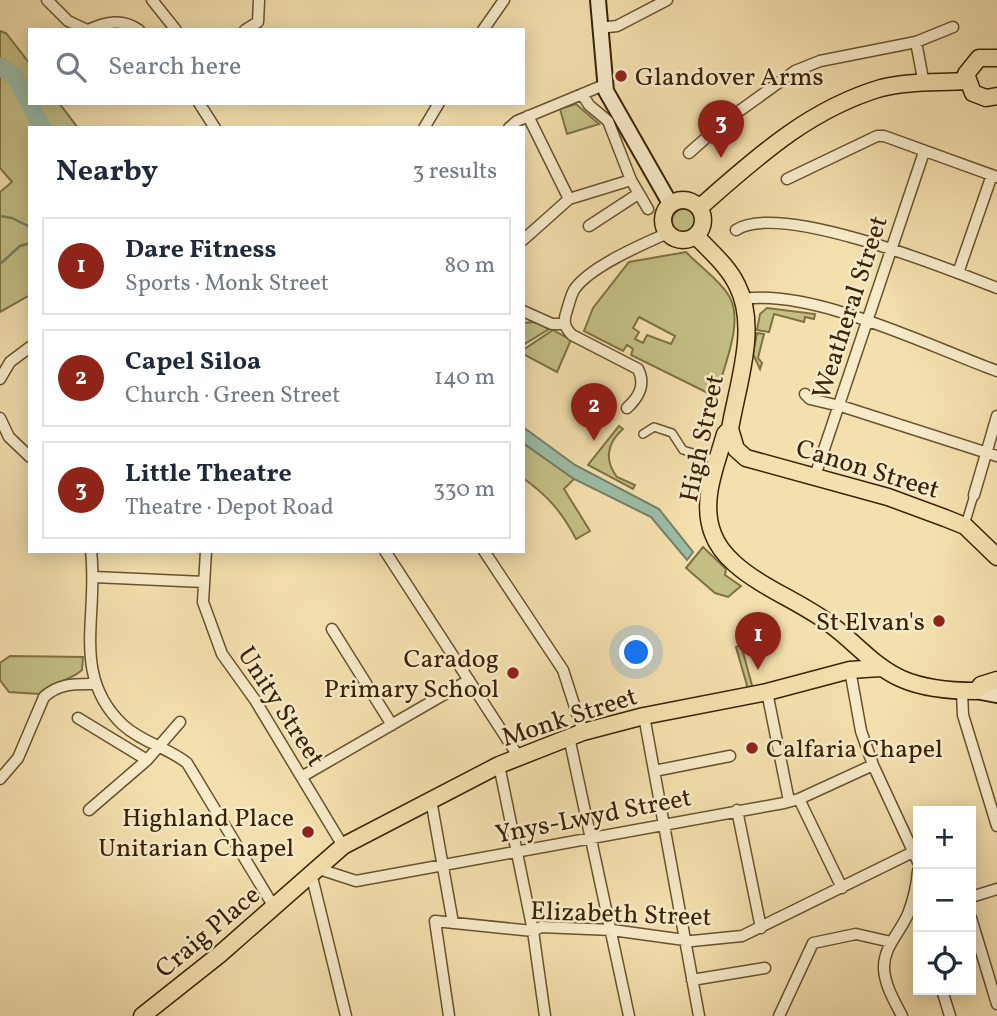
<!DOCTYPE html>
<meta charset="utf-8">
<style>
:root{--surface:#fff;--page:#f2f2f3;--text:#1f2937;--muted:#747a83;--line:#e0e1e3;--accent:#8f2418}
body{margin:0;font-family:Vollkorn,serif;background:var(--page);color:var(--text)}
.controls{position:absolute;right:21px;bottom:21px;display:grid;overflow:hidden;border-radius:0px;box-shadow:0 4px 18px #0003}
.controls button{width:63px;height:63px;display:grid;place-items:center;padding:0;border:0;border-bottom:2px solid var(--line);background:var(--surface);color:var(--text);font:35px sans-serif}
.you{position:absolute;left:637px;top:653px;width:24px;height:24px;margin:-18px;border:5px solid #fff;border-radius:50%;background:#1a73e8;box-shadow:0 0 0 10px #1a73e833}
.badge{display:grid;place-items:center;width:46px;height:46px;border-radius:50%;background:var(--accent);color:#fff;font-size:23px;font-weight:700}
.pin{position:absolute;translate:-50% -58px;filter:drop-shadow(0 2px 4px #0008)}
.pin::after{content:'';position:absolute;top:37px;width:24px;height:21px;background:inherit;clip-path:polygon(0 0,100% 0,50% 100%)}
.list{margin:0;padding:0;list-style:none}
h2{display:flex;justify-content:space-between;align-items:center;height:91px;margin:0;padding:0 28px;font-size:30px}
h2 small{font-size:23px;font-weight:400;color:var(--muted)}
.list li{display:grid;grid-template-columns:46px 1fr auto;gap:21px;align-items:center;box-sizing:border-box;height:98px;margin:0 14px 14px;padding:0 14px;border:2px solid var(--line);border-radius:0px}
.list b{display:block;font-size:26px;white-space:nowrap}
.list p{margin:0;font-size:23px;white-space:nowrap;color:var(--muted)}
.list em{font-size:23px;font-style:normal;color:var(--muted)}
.icon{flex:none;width:38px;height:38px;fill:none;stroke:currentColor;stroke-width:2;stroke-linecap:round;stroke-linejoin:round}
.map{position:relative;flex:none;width:997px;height:1016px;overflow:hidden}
.search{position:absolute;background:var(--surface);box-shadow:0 4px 18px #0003;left:28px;top:28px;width:497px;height:77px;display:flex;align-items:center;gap:18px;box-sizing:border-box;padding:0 24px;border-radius:0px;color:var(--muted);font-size:26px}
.panel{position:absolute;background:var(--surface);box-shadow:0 4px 18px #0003;left:28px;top:126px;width:497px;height:427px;border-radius:0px}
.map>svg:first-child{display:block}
.green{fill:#c4c085;stroke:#7f7144;stroke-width:2;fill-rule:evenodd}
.water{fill:#9cbda7;stroke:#757f65;stroke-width:2}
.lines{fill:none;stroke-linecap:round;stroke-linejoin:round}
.stream{stroke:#757f65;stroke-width:2.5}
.river{stroke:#9cbda7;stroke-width:18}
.pedestrian-casing{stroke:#68522e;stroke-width:10}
.minor-casing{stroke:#68522e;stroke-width:13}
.secondary-casing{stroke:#3a2203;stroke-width:18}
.primary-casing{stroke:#3a2203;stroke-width:19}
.pedestrian{stroke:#f8ebca;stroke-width:7}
.minor{stroke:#f8ebca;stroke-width:10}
.secondary{stroke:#f8ebca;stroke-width:14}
.primary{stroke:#f4e0ae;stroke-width:16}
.poi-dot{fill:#8f2418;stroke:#f8ebca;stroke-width:2.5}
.labels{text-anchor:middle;stroke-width:5;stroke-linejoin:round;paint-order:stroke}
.poi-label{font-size:26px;fill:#3a2203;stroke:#f8ebca;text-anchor:end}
.street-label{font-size:26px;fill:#3a2203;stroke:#f8ebca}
</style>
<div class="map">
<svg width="997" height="1016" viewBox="0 0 997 1016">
<rect width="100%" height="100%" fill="#f4e0ae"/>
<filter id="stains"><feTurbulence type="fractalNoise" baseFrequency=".00286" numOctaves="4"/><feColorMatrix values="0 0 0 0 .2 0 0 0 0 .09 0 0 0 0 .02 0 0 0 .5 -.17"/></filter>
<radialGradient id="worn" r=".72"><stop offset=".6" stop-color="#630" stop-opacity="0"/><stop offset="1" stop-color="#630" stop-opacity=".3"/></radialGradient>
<path class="green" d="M0,31L6,33L30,64V103H59L78,128H30V295L0,312V192L12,182L0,168Z
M576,104L599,124L567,134L560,109Z
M672 221a12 12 0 1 1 24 0a12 12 0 1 1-24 0Z
M686,252C699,266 720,280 729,296C745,322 722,370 716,397L631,355L633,349L627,345L623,351L584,331L593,308L629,262ZM639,317L675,336L671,344L647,335L643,343L635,339L639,332L633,328Z
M767,308L815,314L814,319L805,317L804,322L774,314L769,332L757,330L760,314Z
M535,322L549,329L523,345V323Z
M553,330L571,340L557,372L523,354V350Z
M757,333L764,334L758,358L762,363L760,369L753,354Z
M619,426L623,429C607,443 604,460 617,477L635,485L633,489L588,465Z
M523,443L574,479L564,489L590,531L576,539C562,512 548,496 523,478Z
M703,547L726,569L725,575L741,586L728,597L715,593L686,568Z
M741,645L753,689H748L736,647Z
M10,656L83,657L82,670C69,682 52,681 39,694L9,692L0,680V663Z"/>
<path class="water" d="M523,427L575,465L659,509L693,552L687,560L651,517L574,479L523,443Z"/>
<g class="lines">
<path class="stream" d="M0,216L12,218L30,227
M0,264L20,246L30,243"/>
<path class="river" d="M0,66L15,77L43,128"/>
<g class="pedestrian-casing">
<path id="pedestrian" d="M643,434L654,427L672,433L683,450L716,460
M965,525L974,495"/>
</g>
<g class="minor-casing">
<path id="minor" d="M47,0L68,21L87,30
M152,0L176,30
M599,28L617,26L667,0
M88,30C106,22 122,18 139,30
M245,30L258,22L259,0
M483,30L504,0
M916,42L924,84
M199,103L215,128
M528,116L569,199
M424,128L439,103
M509,128L517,121L604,85
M689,153L724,122L795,71L820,61L916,42L953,27
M787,179L877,136H884L997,177
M631,180L648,209
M589,226L638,194
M736,230C780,201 946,268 997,288
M523,240L569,199L631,180L608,121L589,105L582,94
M958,273L992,175
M744,299C814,289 929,346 997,371
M523,311L552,324H565
M0,379L10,362L30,347
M805,394L810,399L844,407L997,456
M627,408C639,397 646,385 638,369L572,335C564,327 563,321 567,310C569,304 571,295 574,290C589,267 643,244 668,233
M0,418L9,437L30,457
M815,476L924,152
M974,495L997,416
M91,551C99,615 70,675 123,725C143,743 167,747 187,763L274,907
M206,551L203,602L222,654L255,700L343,846
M385,551L518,756
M484,551L563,670L583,732
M94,577L204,582
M332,629L392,725
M850,670L861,731L873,765L918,862
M962,691L963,715L997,826
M767,692L789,801
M644,716L699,1016
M78,718L147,760
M569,737L629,1016
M499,765L533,931L545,1016
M654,771L730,756
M303,776L469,680
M0,779L18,758L44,697C59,683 75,684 94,684
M799,799L842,888
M431,800L453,923
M89,810L147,760L180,722
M737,810L761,928
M316,868L356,881L784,803L799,799L873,765
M311,873L346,1016
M971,897L997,889
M971,918L997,1004
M692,980L765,968
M942,990L950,1016
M449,1016L435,921L533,931L541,927L612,930L692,941L742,936L913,852
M779,1016L813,943L856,934L891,942
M902,1016C895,1002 885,986 884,969C883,947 900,933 908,914C913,901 917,884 918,871"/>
</g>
<g class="secondary-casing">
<path id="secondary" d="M598,0L606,91L671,205
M976,691L997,695"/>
</g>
<g class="primary-casing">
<path id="primary" d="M997,58H979L966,74L973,93L986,98L997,96
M663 220a20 20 0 1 1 40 0a20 20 0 1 1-40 0Z
M699,208C755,159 807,110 881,88C907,81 939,83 967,81
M696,236C710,251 728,266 737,285C759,327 737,386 730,429L725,434C716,466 700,501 713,534C717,545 726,556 735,564C762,588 801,602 830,624C855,642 874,667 902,679C925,689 952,691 976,691L981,685L997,680
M730,429L736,449L746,458L888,497L945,518L965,526L997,557
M142,1016L219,955L343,846L499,765L583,732L644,716L767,692L850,670L880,668"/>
</g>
<use href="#pedestrian" class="pedestrian"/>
<use href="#minor" class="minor"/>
<use href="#secondary" class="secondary"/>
<use href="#primary" class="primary"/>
</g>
<g class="poi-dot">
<circle cx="621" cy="76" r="7"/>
<circle cx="939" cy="621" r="7"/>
<circle cx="513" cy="673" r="7"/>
<circle cx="752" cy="748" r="7"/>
<circle cx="308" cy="832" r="7"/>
</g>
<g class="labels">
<g class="poi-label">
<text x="635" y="85" text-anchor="start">Glandover Arms</text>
<text x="925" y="630">St Elvan's</text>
<text x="499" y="667">Caradog<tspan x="499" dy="30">Primary School</tspan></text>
<text x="766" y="757" text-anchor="start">Calfaria Chapel</text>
<text x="294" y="826">Highland Place<tspan x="294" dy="30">Unitarian Chapel</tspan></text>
</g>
<g class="street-label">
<text transform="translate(849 307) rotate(-72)" y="9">Weatheral Street</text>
<text transform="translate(701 438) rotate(-78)" y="9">High Street</text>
<text transform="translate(868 468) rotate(17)" y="9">Canon Street</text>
<text transform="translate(282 706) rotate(57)" y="9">Unity Street</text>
<text transform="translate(569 716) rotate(-18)" y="9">Monk Street</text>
<text transform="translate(593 815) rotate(-11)" y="9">Ynys-Lwyd Street</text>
<text transform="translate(621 913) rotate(2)" y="9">Elizabeth Street</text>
<text transform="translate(207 931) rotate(-40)" y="9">Craig Place</text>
</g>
</g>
<rect width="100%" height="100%" filter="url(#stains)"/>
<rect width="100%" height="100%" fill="url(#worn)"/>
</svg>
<div class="controls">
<button>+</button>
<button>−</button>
<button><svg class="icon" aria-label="locate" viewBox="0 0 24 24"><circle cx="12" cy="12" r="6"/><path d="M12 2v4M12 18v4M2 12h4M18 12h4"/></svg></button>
</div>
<div class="you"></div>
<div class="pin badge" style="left:758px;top:670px">1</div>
<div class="pin badge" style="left:594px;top:441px">2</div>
<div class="pin badge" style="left:721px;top:158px">3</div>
<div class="search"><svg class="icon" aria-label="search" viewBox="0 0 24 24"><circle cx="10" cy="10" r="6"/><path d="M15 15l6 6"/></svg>Search here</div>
<section class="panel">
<h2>Nearby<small>3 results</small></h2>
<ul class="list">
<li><span class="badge">1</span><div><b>Dare Fitness</b><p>Sports · Monk Street</p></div><em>80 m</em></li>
<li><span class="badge">2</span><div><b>Capel Siloa</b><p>Church · Green Street</p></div><em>140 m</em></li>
<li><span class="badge">3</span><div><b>Little Theatre</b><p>Theatre · Depot Road</p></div><em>330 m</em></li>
</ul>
</section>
</div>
